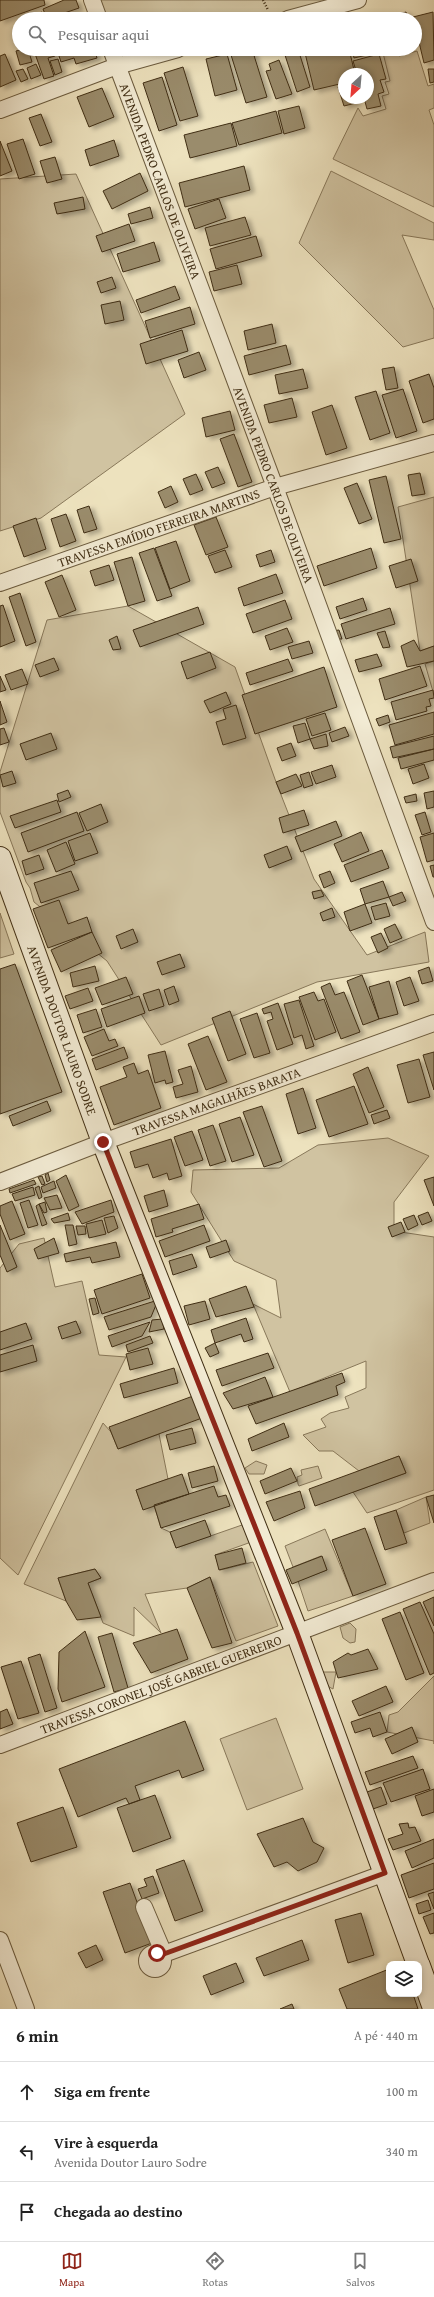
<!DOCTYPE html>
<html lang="pt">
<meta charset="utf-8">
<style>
:root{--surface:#fff;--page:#f2f2f2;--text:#222;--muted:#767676;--line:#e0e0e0;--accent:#8f2418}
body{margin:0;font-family:"Gentium Book Plus",serif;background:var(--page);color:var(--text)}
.controls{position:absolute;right:12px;bottom:12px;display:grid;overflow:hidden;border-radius:8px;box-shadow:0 2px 6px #0003}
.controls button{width:36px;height:36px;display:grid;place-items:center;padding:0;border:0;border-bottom:1px solid var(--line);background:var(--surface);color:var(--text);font:20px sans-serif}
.compass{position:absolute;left:338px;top:68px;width:36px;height:36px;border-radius:50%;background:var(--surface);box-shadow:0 2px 6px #0003;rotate:206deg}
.stop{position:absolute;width:12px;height:12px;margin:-9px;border:3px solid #8f2418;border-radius:50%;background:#fff}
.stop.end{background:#8f2418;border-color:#fff;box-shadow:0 1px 4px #0008}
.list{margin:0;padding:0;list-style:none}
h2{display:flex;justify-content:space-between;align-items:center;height:52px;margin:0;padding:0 16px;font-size:17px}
h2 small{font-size:13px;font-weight:400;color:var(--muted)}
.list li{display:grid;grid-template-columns:26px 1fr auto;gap:12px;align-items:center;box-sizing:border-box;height:60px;padding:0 16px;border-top:1px solid var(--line)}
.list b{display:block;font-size:15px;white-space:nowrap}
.list p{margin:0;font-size:13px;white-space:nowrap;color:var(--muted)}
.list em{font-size:13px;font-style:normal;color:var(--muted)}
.icon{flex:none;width:22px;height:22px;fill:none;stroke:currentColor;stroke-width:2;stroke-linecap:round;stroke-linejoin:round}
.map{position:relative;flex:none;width:434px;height:2009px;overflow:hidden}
.search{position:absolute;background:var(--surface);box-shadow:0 2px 6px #0003;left:12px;right:12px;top:12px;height:44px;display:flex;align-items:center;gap:10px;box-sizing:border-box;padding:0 14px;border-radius:22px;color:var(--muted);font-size:15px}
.sheet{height:232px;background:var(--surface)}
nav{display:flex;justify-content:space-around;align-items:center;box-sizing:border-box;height:56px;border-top:1px solid var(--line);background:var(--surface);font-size:11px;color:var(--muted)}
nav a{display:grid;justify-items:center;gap:2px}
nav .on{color:var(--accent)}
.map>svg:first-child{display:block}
.green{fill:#d0c3a1;stroke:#88785a}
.building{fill:#9a8c6c;stroke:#402e14;filter:url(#shadow)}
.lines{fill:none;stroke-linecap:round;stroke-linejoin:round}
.street-casing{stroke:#6b5b3e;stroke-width:18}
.secondary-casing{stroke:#402e14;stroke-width:24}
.path{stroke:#402e14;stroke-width:2.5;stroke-dasharray:1 2;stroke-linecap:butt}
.street{stroke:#f3ecd5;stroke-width:16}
.secondary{stroke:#f3ecd5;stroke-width:22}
.route{stroke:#8f2418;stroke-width:5}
.labels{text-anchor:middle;stroke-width:3;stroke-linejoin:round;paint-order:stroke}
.street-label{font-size:13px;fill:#402e14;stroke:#f3ecd5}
</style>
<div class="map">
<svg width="434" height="2009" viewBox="0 0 434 2009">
<defs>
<filter id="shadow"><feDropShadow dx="4.5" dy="2.5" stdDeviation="2" flood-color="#0004"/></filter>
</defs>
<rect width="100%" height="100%" fill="#ede2be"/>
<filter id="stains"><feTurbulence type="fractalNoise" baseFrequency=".005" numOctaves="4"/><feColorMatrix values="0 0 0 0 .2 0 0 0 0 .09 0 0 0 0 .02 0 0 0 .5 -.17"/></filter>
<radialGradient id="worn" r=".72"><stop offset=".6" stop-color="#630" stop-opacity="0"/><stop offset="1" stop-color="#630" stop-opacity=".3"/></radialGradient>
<path class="green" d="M100,0H334L263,19H107Z
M118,49H151L121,57Z
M385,49H396L399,56L417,51L428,86L434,84V108L429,110L434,125V207L333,159L358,108L363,116L386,109L382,96L389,94L385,82L390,81L383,53Z
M331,171L434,223V240L402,235L434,310V338L403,347L299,243Z
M76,174L185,414L41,518L0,531V179Z
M434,497V646L420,651L398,507Z
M128,606L235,667L276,782L314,879L367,955L425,932L429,962L317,982L161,1045L107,961L34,902L30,888L26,882L0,812V772L47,620Z
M434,661V695L425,664Z
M0,913L14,954L0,958Z
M388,1138L429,1156L394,1202V1231L434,1237V1490L367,1513L353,1492L406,1473L399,1456L359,1471L333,1451H319L303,1435L326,1427L321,1419L330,1413L349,1408L345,1397L366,1388V1361L290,1392L253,1304L281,1318L276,1280L234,1261L191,1192L193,1170L279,1168L318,1145Z
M44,1238L55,1287L82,1281L99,1355L126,1357L18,1575L0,1558V1268L19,1244Z
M103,1423L111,1432L118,1449L159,1434L168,1479L136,1490L143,1509L154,1505L161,1528L170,1532L176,1548L242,1525L254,1541L215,1555L220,1570L253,1562L278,1626L236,1641L210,1577L187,1588L145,1594L161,1633L134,1607V1636L103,1623L88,1583L101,1578L95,1569L58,1578L66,1601L24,1584Z
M256,1461L267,1465L264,1474H249L245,1468Z
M318,1466L322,1478L299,1486L298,1484L297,1477L302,1475L301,1470Z
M426,1497L430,1523L404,1533L396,1510Z
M325,1529L353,1596L308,1611L298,1581L327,1570L321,1556L293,1567L285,1546Z
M350,1623L356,1629L355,1642L350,1643L343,1638L340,1627Z
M315,1672H336L333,1689L318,1681Z
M434,1676V1744V1741L387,1732L389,1715L398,1712Z
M276,1718L303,1789L247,1810L220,1739Z"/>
<path class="building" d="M0,0H44L45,5L0,21Z
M64,0H76L79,8L47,19L43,9Z
M42,12L43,18L33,19L32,15Z
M406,12L408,19H393L392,16Z
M433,12L434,60L424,63L413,17Z
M23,49H28L32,62L20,65L16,51Z
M40,49H52L55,56L48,58L54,76L44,79L34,51Z
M57,49H73L58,53Z
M94,49L97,58L76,64L74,58L61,62L58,53L73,49Z
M252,49L267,97L246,103L231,55Z
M283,49H298L310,87L297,92Z
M304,49H349L355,74H344V83L314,90Z
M352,49H375L376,53L354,58Z
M5,54L16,80L0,87V56Z
M227,54L237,90L215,96L206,59Z
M379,54L386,79L380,80L384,92L378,94L381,106L367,109L364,98H368V74H357L353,61Z
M58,59L62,72L55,75L50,61Z
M279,60L292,94L276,99L266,71L271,70L269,64Z
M36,64L41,75L31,79L27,68Z
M183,67L198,116L180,121L164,73Z
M23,69L28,79L21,82L16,71Z
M428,69H434V82L430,83Z
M162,77L177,125L159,131L143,83Z
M344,86V98H355L356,103L344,106L338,87Z
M102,88L114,117L89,127L77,97Z
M299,106L305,128L284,134L278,111Z
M276,111L282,133L239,145L232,123Z
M41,114L52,142L40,146L29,118Z
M231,123L237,146L190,158L184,135Z
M23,139L35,174L19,179L7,144Z
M114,140L119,156L90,166L85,150Z
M0,141L12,171L0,176Z
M55,157L62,179L47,183L40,161Z
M244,166L250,190L185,207L179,183Z
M140,173L148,191L112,209L103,191Z
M83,197L85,209L57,214L54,203Z
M219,199L226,218L195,229L188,209Z
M150,207L153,218L131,224L128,214Z
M245,217L251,235L210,246L205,228Z
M129,224L135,241L102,252L96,236Z
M256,236L262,256L216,269L210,249Z
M154,242L160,261L123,272L117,254Z
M237,265L242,284L214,291L209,272Z
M112,277L116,288L101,293L97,282Z
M175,286L180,299L141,313L136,300Z
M120,301L124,320L105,324L101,305Z
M190,307L195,324L150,338L145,321Z
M272,324L276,343L248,350L244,331Z
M182,330L188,351L146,364L140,344Z
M286,345L291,364L249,375L244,356Z
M199,352L206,370L184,378L178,360Z
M394,367L398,388L386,390L382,369Z
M303,369L308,388L279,394L275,375Z
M429,374L434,388V419L423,423L409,381Z
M403,389L417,431L396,438L382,395Z
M376,391L390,433L370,440L355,397Z
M292,398L297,417L269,423L264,405Z
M332,405L347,448L326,455L312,412Z
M230,411L235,430L206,437L202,418Z
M234,434L252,482L238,487L220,439Z
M218,467L225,483L212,488L205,472Z
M420,473L425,494L412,496L408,475Z
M196,474L203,490L190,495L183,479Z
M386,476L401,539L384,543L369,480Z
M357,483L372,519L359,524L344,488Z
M171,486L178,502L165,508L158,492Z
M89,506L97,529L84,533L77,510Z
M66,514L76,541L60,547L51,519Z
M216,517L228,547L206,555L194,525Z
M36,518L46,549L24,557L13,526Z
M176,541L190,581L170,589L155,548Z
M154,548L172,596L157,601L139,553Z
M371,548L377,568L324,586L317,566Z
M225,550L232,567L215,573L208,556Z
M271,550L275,562L260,567L256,555Z
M132,557L145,601L128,606L114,562Z
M411,559L418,581L396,588L389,566Z
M109,565L114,580L95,586L90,571Z
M276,574L283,593L244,606L238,588Z
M62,575L76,610L59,617L45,582Z
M20,593L36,642L26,646L9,597Z
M363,598L367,610L340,619L336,607Z
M285,600L292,619L253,633L246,614Z
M3,605L15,641L0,647V606Z
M198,607L204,624L140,647L133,630Z
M390,608L395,624L346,639L341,624Z
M287,628L293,642L270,650L265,636Z
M339,630L342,639H334L332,631Z
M385,631L390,647L383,648L377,633Z
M117,636L121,649L113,650L109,640Z
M414,640L420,651L434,646V661L407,667L401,646Z
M309,641L313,653L292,659L288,647Z
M210,652L216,668L187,679L181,662Z
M377,654L382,666L359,672L355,660Z
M54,658L59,670L40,677L35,665Z
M288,659L293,671L250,685L246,673Z
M420,666L427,686L385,700L379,679Z
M324,667L337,707L255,734L242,695Z
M22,669L28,684L11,690L5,675Z
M0,676L6,690L0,692Z
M433,690L434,698L429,699L431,706L426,707L427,711L396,720L391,702Z
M226,692L231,704L210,713L204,701Z
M0,701L7,722L0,725Z
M236,705L246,738L223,745L216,722L226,719L223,709Z
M434,712V734L395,745L389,725Z
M325,713L331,730L312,736L306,719Z
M388,715L390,722L379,726L376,719Z
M305,723L310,739L298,743L293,726Z
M345,727L349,736L332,742L329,733Z
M4,728L9,742L0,745V729Z
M51,733L57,749L26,760L20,744Z
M326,734L328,746L314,749L310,739Z
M434,736V749L393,758L390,747Z
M291,743L296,756L282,761L277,748Z
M434,749V760L401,769L398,758Z
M424,764L429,778L413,784L408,769Z
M332,765L336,777L316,784L311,772Z
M12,771L16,783L3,787L0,775Z
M309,772L313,785L304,788L300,775Z
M296,774L302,786L281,794L276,782Z
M68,790L71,797L59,802L57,794Z
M434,791V807L427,809L424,793Z
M416,794L417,801L406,803L404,797Z
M57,800L61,812L15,828L10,816Z
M101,804L108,822L87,831L79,813Z
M304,810L309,825L283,833L279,818Z
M77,812L84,831L28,852L21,833Z
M425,812L431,832L422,835L415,815Z
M336,821L342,836L301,852L295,837Z
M361,832L369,851L342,862L334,844Z
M90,833L98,853L75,861L68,841Z
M434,833V860L427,862L420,837Z
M66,842L75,864L56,872L47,850Z
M287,846L292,859L269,868L264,855Z
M382,850L389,868L351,882L344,865Z
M39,855L44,869L26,875L22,861Z
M434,865V877H433L430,866Z
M71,871L79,890L41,903L34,883Z
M330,871L335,883L324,888L319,875Z
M383,881L389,897L365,904L360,889Z
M321,890L324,896L314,899L312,892Z
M402,892L406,901L393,906L389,897Z
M59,900L68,924L87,917L92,932L48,948L33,909Z
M386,903L390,916L375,920L371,907Z
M365,904L372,923L350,931L344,912Z
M332,908L335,917L323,921L320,913Z
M395,924L402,938L390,943L384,929Z
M133,929L138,942L121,949L116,936Z
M92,932L102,953L61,972L51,950Z
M381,933L388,948L378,953L371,937Z
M180,954L185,967L162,975L157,962Z
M15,964L62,1092L0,1114V969Z
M95,966L99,981L73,987L70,973Z
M429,967L433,981L422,984L418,971Z
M362,975L379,1019L363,1025L347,981Z
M126,977L133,994L102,1005L95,988Z
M410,977L419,1001L404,1006L396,982Z
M389,981L398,1014L379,1019L369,987Z
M330,983L335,995L344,992L360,1032L341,1039L321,987Z
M174,986L179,1001L169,1005L164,990Z
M88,988L93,1001L70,1009L65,996Z
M159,989L164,1006L149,1011L143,994Z
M314,992L318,1001L324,999L336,1032L315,1040L299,997Z
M139,996L145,1013L107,1027L101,1009Z
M299,1000L314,1046L306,1049L302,1035L294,1038L284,1004Z
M278,1003L293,1044L277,1050L267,1021L273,1019L271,1012L264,1014L262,1009Z
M96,1009L102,1027L83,1033L77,1015Z
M230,1011L246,1054L228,1061L212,1018Z
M257,1013L270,1053L254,1058L240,1019Z
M104,1029L109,1041L115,1039L118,1046L92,1056L84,1037Z
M208,1036L227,1082L206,1090L188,1044Z
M124,1047L128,1058L96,1070L92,1059Z
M165,1051L173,1082L166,1084L165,1080L155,1083L148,1055Z
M434,1052V1090L423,1055Z
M419,1059L430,1097L408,1103L397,1065Z
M134,1063L138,1074L148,1070L161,1108L114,1125L100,1087L127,1077L123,1067Z
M191,1066L198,1092L176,1098L173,1087L183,1084L178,1070Z
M368,1067L384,1107L369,1113L353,1074Z
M354,1086L368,1124L329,1137L316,1100Z
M303,1088L316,1128L298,1134L286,1094Z
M47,1101L51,1111L13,1126L9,1116Z
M262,1106L282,1161L264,1167L243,1112Z
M387,1110L390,1118L374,1124L371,1115Z
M240,1117L254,1155L232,1162L219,1124Z
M213,1125L226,1161L210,1166L198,1130Z
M192,1131L203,1160L185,1166L174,1137Z
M171,1139L182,1176L169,1180L167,1173L153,1178L148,1164L135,1168L130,1152Z
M48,1173L50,1180L47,1182L45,1175Z
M66,1175L79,1206L69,1211L56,1181Z
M42,1176L45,1184L42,1185L38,1177Z
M434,1177V1206L424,1180Z
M34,1180L36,1184L10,1193L9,1189Z
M54,1181L56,1188L43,1193L41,1187Z
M39,1186L42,1197L39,1199L35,1188Z
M33,1187L35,1195L15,1201L12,1194Z
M164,1190L168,1206L149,1212L144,1196Z
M57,1195L62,1208L50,1210L44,1198Z
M29,1200L38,1225L28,1228L20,1203Z
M111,1200L114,1212L82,1224L75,1212Z
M12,1201L25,1234L10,1240L0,1214V1206Z
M45,1202L47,1212L44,1213L39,1204Z
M39,1204L47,1224L42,1226L36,1206Z
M199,1204L204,1219L172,1229L173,1232L156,1237L151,1219Z
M428,1212L432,1221L422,1225L418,1216Z
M68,1213L70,1220L54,1223L51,1219Z
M414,1215L418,1225L408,1230L403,1219Z
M114,1216L118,1228L108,1233L104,1218Z
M102,1220L106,1234L89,1238L86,1224Z
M401,1222L405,1232L392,1237L388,1227Z
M0,1225L17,1267L7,1272L0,1255Z
M65,1225H73L77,1244L69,1246Z
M204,1225L210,1241L165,1257L159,1241Z
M76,1226H85L86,1234L78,1235Z
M54,1238L59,1253L38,1259L34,1249Z
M226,1240L230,1251L210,1258L206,1247Z
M116,1242L120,1257L92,1263L90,1257L66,1262L64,1254Z
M192,1254L197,1267L173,1275L169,1261Z
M142,1274L150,1298L102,1314L94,1290Z
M246,1286L254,1307L216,1317L209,1299Z
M95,1298L99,1313L93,1315L89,1299Z
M158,1300L151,1317L109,1330L104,1317Z
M205,1301L210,1319L189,1325L184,1306Z
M246,1318L253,1339L244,1342L241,1334L215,1343L211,1330Z
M162,1319L164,1329L149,1332L152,1320Z
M76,1321L81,1333L62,1339L58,1327Z
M150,1322L142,1336L112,1347L108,1336Z
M26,1323L32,1339L0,1350V1332Z
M150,1336L153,1343L128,1352L126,1345Z
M215,1343L219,1353L210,1357L205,1348Z
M33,1345L37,1361L0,1372V1355Z
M148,1348L153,1364L130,1370L126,1354Z
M268,1353L274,1368L222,1386L216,1370Z
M174,1368L178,1383L124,1398L120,1384Z
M342,1373L345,1382L336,1386L338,1395L256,1424L248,1406Z
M265,1377L273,1397L233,1409L223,1393Z
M193,1396L202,1418L118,1449L109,1427Z
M284,1423L289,1437L252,1451L248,1439Z
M192,1428L196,1443L170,1450L166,1435Z
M399,1456L406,1473L315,1506L309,1489Z
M214,1466L218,1481L192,1488L188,1473Z
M291,1468L297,1481L265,1494L260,1481Z
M182,1474L189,1494L143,1510L136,1490Z
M214,1486L218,1497L226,1495L230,1506L161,1528L154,1505Z
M300,1491L305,1508L274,1521L266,1502Z
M434,1495V1523L426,1497Z
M396,1510L407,1543L385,1550L374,1517Z
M205,1520L211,1536L176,1548L170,1532Z
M365,1528L386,1584L353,1596L332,1540Z
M242,1548L246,1563L219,1570L215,1555Z
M322,1556L327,1570L292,1584L286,1570Z
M95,1569L101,1578L88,1583L101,1617L77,1620L66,1601L58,1578Z
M210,1577L232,1643L212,1648L187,1588Z
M434,1597V1626L423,1602Z
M420,1602L434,1634V1673L430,1675L403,1609Z
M400,1612L424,1673L406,1680L382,1619Z
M177,1629L188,1659L151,1673L133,1643Z
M85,1631L105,1687L62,1702L58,1689L59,1652Z
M112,1633L128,1688L114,1692L98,1637Z
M368,1649L378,1669L338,1678L333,1662L348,1653L351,1655Z
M40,1654L57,1708L45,1712L28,1658Z
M21,1661L39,1713L18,1719L1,1667Z
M386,1686L393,1702L359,1716L352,1701Z
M7,1709L13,1724L0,1729V1712Z
M380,1712L387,1732L373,1737L370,1728L355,1733L351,1722Z
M185,1721L204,1770L182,1778L179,1770L135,1786L140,1800L129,1804L126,1798L78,1817L59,1769Z
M412,1727L418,1742L392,1754L385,1739Z
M413,1756L418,1768L370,1785L365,1772Z
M423,1769L430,1789L391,1802L383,1783Z
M381,1787L387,1804L373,1809L367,1792Z
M434,1789V1812L422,1816L415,1796Z
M155,1795L171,1838L133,1852L117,1808Z
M63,1807L77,1847L31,1862L17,1823Z
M303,1818L313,1842L324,1848L317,1862L298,1871L287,1862L274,1867L257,1834Z
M408,1823L409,1828L415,1827L421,1841L393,1850L388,1839L403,1834L399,1824Z
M434,1839V1858L412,1868L405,1851Z
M184,1860L203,1911L175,1921L156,1870Z
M434,1863V1889L409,1898L401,1875Z
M153,1876L159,1893L142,1899L138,1889L147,1886L144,1879Z
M130,1883L152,1943L125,1953L103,1892Z
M434,1892V1909L428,1894Z
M428,1900L431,1910L419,1914L416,1904Z
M361,1913L374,1955L348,1963L335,1920Z
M434,1913V1933L430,1934L423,1917Z
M302,1940L309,1960L264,1976L256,1958Z
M96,1945L103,1960L86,1968L78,1953Z
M236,1963L244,1982L211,1995L203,1976Z
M389,1969V1994H413L418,2009H347L339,1989Z
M292,2004L294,2009H280Z"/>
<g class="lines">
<g class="street-casing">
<g id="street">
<path d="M92,0L99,19"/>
<path d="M288,19L358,0"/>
<path id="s1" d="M111,49L275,487L434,922"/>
<path d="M0,110L117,66L178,49"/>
<path id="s2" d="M0,583L275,487L434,443"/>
<path id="s3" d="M0,1182L103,1142L434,1023"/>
<path id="s4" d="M0,1745L434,1581"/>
<path d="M144,1907L164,1954"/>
<path d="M0,1940L26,2009"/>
<circle cx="155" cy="1961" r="8"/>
<path d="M161,1955L385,1873"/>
</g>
</g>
<g class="secondary-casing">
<g id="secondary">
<path id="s5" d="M0,858L103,1142L297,1633L418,1964"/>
<path d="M419,1966L434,2008"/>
</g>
</g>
<path class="path" d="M263,0L268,10"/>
<use href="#street" class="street"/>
<use href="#secondary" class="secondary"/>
</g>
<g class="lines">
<path class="route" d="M103,1142L297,1633L385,1873L161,1955L157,1953"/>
</g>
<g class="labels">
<g class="street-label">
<text dy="5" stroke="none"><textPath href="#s1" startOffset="141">AVENIDA PEDRO CARLOS DE OLIVEIRA</textPath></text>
<text dy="5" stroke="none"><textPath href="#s1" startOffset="465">AVENIDA PEDRO CARLOS DE OLIVEIRA</textPath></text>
<text dy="5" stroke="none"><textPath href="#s2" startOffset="168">TRAVESSA EMÍDIO FERREIRA MARTINS</textPath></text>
<text dy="5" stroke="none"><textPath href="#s5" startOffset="183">AVENIDA DOUTOR LAURO SODRE</textPath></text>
<text dy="5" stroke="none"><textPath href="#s3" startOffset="231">TRAVESSA MAGALHÃES BARATA</textPath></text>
<text dy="5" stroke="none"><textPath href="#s4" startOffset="172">TRAVESSA CORONEL JOSÉ GABRIEL GUERREIRO</textPath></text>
</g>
</g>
<rect width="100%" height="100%" filter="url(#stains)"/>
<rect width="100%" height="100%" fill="url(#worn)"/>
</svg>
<div class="controls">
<button><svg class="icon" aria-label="layers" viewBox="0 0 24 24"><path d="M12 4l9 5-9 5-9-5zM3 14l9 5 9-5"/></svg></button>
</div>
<svg class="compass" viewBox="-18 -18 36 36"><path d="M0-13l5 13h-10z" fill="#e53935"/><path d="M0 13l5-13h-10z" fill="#767676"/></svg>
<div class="stop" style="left:157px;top:1953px"></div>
<div class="stop end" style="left:103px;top:1142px"></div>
<div class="search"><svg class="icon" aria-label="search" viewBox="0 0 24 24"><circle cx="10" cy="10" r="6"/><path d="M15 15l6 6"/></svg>Pesquisar aqui</div>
</div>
<section class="sheet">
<h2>6 min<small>A pé · 440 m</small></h2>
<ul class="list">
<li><svg class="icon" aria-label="ahead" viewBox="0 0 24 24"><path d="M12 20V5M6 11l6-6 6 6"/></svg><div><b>Siga em frente</b></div><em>100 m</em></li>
<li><svg class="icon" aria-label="left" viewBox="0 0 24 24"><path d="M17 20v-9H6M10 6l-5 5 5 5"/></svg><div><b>Vire à esquerda</b><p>Avenida Doutor Lauro Sodre</p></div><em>340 m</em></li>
<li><svg class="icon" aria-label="arrive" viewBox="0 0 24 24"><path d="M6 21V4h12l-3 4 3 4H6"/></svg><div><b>Chegada ao destino</b></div></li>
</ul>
</section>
<nav>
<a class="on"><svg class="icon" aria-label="map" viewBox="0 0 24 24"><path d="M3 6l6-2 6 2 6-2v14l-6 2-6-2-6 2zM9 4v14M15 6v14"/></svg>Mapa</a>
<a><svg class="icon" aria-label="directions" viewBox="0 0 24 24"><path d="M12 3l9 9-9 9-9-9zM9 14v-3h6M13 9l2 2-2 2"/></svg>Rotas</a>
<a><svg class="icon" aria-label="saved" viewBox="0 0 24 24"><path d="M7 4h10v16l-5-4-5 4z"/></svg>Salvos</a>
</nav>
